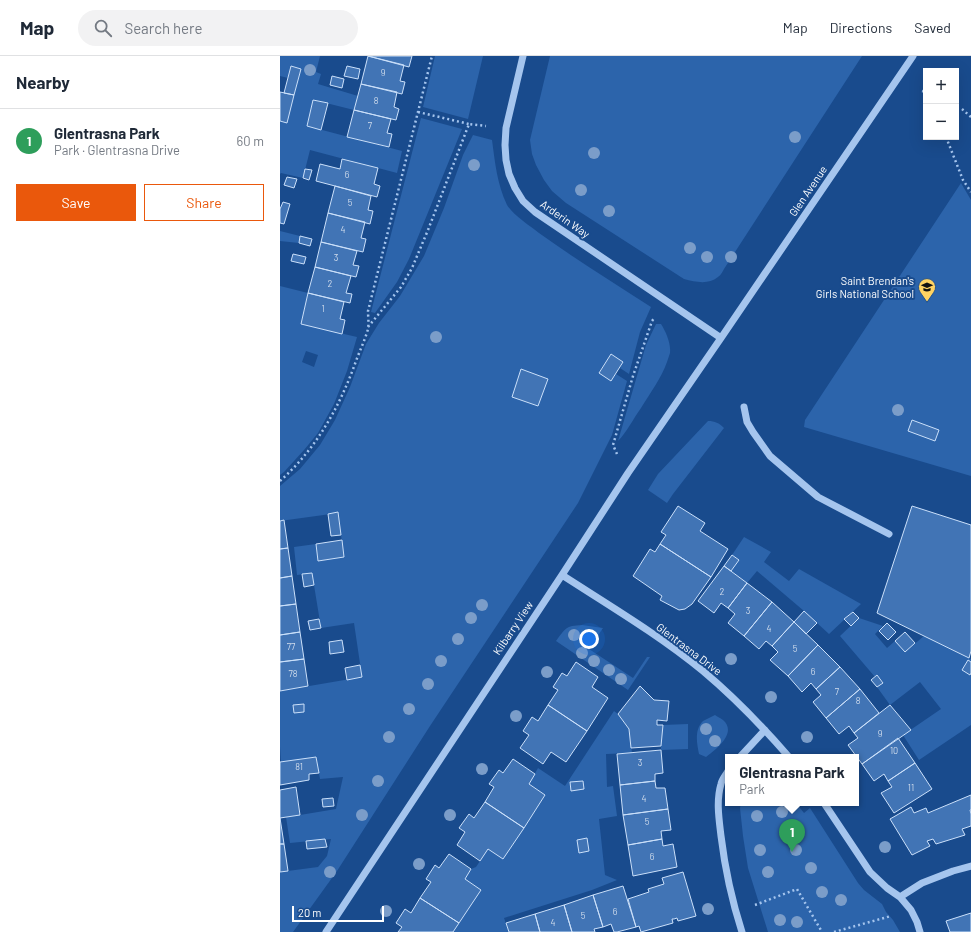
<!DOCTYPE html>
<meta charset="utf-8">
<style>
:root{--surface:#fff;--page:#f2f2f3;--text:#1f2937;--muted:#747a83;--line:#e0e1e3;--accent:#ea580c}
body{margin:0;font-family:Barlow,sans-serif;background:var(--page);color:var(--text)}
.controls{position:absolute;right:12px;top:12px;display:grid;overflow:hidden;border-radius:0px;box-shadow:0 4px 16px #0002}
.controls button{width:36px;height:36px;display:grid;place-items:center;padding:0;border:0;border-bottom:1px solid var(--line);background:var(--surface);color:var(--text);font:20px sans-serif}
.scale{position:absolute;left:12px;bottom:10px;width:92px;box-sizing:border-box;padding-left:4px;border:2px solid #fff;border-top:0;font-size:11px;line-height:14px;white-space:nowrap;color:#fff;-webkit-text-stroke:3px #194b8d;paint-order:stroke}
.you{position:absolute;left:309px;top:583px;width:14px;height:14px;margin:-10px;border:3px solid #fff;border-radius:50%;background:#1a73e8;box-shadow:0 0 0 6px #1a73e833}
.badge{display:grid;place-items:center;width:26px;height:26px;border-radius:50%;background:var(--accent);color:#fff;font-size:13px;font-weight:700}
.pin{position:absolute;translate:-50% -33px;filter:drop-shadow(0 1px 2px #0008)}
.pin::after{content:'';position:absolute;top:21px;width:14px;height:12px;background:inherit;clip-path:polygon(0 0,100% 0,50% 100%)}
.popup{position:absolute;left:445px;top:698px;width:134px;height:52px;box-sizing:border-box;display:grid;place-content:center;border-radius:0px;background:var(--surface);filter:drop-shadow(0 1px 3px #0005);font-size:13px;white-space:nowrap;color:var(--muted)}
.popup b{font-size:15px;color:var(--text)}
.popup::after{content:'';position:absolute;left:50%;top:100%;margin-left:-8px;border:8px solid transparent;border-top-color:var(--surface)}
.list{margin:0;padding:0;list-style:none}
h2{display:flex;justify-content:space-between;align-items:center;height:52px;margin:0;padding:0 16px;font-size:17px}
h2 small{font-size:13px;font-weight:400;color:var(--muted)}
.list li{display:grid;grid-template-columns:26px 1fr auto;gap:12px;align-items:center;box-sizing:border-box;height:64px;padding:0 16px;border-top:1px solid var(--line)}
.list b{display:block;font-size:15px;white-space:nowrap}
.list p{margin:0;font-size:13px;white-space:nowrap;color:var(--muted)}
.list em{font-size:13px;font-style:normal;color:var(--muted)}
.actions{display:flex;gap:8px;padding:12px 16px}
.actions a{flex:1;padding:9px 0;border:1px solid var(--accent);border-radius:0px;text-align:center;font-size:14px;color:var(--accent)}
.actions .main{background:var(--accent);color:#fff}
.icon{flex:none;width:22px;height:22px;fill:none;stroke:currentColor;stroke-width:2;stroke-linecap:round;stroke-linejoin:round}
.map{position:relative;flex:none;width:691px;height:876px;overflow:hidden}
header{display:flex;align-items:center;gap:24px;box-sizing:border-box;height:56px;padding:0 20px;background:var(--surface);border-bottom:1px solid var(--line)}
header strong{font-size:19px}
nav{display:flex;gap:22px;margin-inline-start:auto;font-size:14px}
.search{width:280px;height:36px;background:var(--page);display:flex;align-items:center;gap:10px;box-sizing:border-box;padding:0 14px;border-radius:22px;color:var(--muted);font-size:15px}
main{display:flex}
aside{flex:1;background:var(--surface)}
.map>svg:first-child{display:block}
.green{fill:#2c64ab;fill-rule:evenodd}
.building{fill:#4174b5;stroke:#cbe0fa}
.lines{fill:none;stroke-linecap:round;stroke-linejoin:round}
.path{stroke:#a5c5ee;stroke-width:2.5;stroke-dasharray:2 3;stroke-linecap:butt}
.minor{stroke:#a5c5ee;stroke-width:7}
.tree{fill:#7b9dc9}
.labels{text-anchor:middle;stroke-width:4;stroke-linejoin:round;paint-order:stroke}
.number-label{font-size:9px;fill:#d0dcec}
.street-label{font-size:11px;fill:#fff;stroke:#194b8d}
.poi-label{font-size:11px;fill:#fff;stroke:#194b8d;text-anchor:end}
</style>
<header>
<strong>Map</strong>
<div class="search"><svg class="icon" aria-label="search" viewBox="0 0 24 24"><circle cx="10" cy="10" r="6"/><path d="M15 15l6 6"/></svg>Search here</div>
<nav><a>Map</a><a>Directions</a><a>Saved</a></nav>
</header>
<main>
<aside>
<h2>Nearby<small></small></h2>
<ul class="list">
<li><span class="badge" style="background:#2e9e5b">1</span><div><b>Glentrasna Park</b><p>Park · Glentrasna Drive</p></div><em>60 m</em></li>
</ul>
<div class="actions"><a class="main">Save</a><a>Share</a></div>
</aside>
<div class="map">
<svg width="691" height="876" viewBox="0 0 691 876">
<rect width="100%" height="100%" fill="#194b8d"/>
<path class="green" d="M0,0H40L36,16L41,18L38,28L78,40L74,54L34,44L27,70L122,95L117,117L30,94L23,122L1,117L0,118V65L7,66L21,13L11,10L8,22L0,20Z
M155,0H203L188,63L143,51Z
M270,0H582L444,213C443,215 441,219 438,221C428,229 416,226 404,223L286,147L272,135L264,124L256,109L252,98L250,84Z
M141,62L182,73L129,203L117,226L95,257L91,256Z
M193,79L212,84C215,106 217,128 227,149C233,159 250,170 259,177C295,203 334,227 371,251L360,276L349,318L340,312L343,306L331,298L319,316L331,325L336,318L347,325L332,379L298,447L150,670L57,815L13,876H0V816L38,811L47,800L51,783L10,787L6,761L20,759L56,753L63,721L40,723L36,701L1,706L0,691V635L82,621L74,567L41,572L32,517L17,519L14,491L36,488L38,505L64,501L58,457L0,465V430L20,413L40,389L55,364L70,331L86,288L99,267L120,240L144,200L164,152L183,99Z
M681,127L691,144V420L524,371L525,364Z
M0,175L20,180L19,187L0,185Z
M0,230L28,237L21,268L77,281L67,315L54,348L38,377L24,394L4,416L0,419ZM26,295L38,299L34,311L22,306Z
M376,268H381C386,276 391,287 390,297C389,300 388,303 387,306C381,323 370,337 361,352C353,363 347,376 338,385L366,289Z
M428,365C435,365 439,367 444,372L393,438L387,447L368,434L378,418Z
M464,481L491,496L484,506L509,525L519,513L581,548L549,578L524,555L477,515L467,527L451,515L459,504L452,499Z
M579,562L603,570L595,578L607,592L615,585L625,596L644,580L691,603V669L639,704L623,679L661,653L640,626L610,649L597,631L603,626L597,619L595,621L560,580Z
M302,569L323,572L309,593L353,622L367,601H370L348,634L276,585C286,572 285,570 302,569Z
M334,655L338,658L349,673L352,697L326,698L327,731L333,730L337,760L319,763L325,819L337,824L312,834L224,862L229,876H173L201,834L185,823L191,813L196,811L208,793L223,803L265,739L249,728L258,712L285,730Z
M435,659C437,661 441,662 443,664C458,677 435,694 426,701L419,698C417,688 414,674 423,665C427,663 431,661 435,659Z
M408,668V693L381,694V690L383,669Z
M461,747H516L524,757L530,752L578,827L584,834L602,848L606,856L613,864L620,876H488L468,812L463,780L460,752Z"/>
<path class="building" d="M88,0H132L129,11Z
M88,0L124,9L120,25L125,26L122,38L81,28Z
M11,10L21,13L14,39L4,37Z
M67,10L80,13L78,23L64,20Z
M52,20L64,23L62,32L50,29Z
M81,28L117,36L114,51L119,53L116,64L74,54Z
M0,36L14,39L7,67L0,65Z
M33,44L48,47L41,74L27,70Z
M74,54L111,63L107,77L112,78L109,91L67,81Z
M62,103L98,112L94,128L100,130L97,141L36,125L40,108L60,113Z
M25,113L32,114L29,124L23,122Z
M7,121L17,123L14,132L4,129Z
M55,130L91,140L88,154L93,155L90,168L48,157Z
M3,146L10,148L4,168L0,167V153Z
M48,157L85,166L81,182L86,183L83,196L41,186Z
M20,180L32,183L30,190L19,187Z
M41,186L77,195L73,209L79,210L76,221L35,211Z
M13,198L26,201L24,208L11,205Z
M35,211L71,220L66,237L72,238L70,247L28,237Z
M28,237L64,246L60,263L65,264L62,278L21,268Z
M331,298L343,306L331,325L319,317Z
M241,313L268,323L258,350L232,341Z
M632,364L659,374L655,385L628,375Z
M398,450L425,467L420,475L448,493L431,521L380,488L386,479L381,476Z
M632,450L691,469V595L689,602L597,557Z
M58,456L61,479L51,480L48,458Z
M4,464L8,492L0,493V465Z
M62,484L64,501L38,505L36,488Z
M380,488L431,521L412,548L405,553L399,554L380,544L382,540L353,520L370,493L375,496Z
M8,492L12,520L0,522V493Z
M452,499L459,504L451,515L444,510Z
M444,510L467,527L448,552L441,547L434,557L418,545Z
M32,517L34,529L24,531L22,518Z
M12,520L16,548L0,550V522Z
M467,527L492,546L464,580L448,567L455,558L448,552Z
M492,546L514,566L492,590L486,585L479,593L464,580Z
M16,548L20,576L0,579V550Z
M524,555L537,567L526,578L514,566Z
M573,556L579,562L571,570L564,563Z
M39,563L41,572L30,574L28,565Z
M514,566L538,589L508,620L490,604L498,596L492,590Z
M607,567L616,576L608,584L599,575Z
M20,576L24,603L0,606V579Z
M625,576L635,587L625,596L615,585Z
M62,584L64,596L50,598L49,586Z
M538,589L560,611L536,633L531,627L522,636L508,620Z
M24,603L28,630L0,635V606Z
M688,604L691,606V617L690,619L682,614Z
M296,606L318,621L312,631L328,642L307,675L268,649L278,634L273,631L282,617L287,620Z
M80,609L82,621L67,624L65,612Z
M560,611L580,633L546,662L533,646L541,639L536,633Z
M597,619L603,627L597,631L591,624Z
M360,630L374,644L389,645L387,665L377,664V669H383L381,690L351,692L349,673L338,658Z
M580,633L599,657L574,677L569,670L559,678L546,662Z
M24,648V656L14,657L13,649Z
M268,649L307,675L286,706L271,696L263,708L240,692L249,679L243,675L252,661L258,665Z
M610,649L631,674L582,708L568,689L578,682L574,677Z
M618,682L635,707L608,725L604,718L594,725L582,708Z
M381,694L383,717L375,718V725L340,729L337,698Z
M36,701L39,717L29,718V724L0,729V706Z
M233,703L255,718L249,728L265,739L244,772L205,746L214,731L209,728L219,714L223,717Z
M635,707L652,733L614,757L601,737L612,731L608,725Z
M303,725L304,733L291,735L290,726Z
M375,725L376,732H385L388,753L343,759L340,729Z
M16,731L20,759L0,762V734Z
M691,739V754H690L691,758V770L682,773L685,779L656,788L653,783L647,785L650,790L632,799L610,763L631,751L634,757L646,752L648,757Z
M53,742L54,750L43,751L42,743Z
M205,746L244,772L223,803L208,793L200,805L177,789L185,776L179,772L189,758L194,762Z
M388,753L391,774L381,775L382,783L348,789L343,759Z
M0,762L4,788H0Z
M307,782L309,795L299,797L297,784Z
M45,783L47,791L27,793L26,785Z
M382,783L383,790L393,788L397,811L353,820L348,789Z
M0,788H4L8,815L0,816Z
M169,798L191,813L185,823L201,834L179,867L140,842L151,826L146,823L155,809L159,812Z
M403,816L416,860L398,865L397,862L394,863H392L393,867L361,876L359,870L356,871L348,843L369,836L368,833L384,828L382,822Z
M343,830L356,871L337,876H334L331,868L323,871L313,839Z
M313,839L323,871L314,873L315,876H292L284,849Z
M140,842L179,867L173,876H118L122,871L116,867L125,853L131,857Z
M284,849L292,876H260L255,858Z
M691,857V876H670L666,865Z
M255,858L260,876H229L226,867Z"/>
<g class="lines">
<path class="path" d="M642,35L646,36
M682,53L691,61
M138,56L189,68
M666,81L683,124L691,136
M88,271L121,231L132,212L148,174L189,68L206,70
M337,398L333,389L353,320L372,265L375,261
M0,425C37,392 60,350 76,305C80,294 85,284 88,273C89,267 88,260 88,255L152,0
M475,849L517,833L542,876
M554,876L611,860"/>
<path class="minor" d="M243,0L226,72L225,89L226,104L229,118L235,132L243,145L255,156L441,282
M464,351L467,366L473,376L490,400L538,441L609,478
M282,519C330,550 379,579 423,615C454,641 482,670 509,701
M460,701L485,674
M448,715C446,719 442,723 441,728C436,745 439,763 441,780C445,813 452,845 462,876
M544,747L590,816L607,832L620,841L631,854L637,866L640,876
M620,841L642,827L673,815L691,810
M46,876L282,519L348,417L441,282L633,0"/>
</g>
<g class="tree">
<circle cx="30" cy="14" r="6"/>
<circle cx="515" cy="81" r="6"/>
<circle cx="314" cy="97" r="6"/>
<circle cx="194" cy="109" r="6"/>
<circle cx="301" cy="134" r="6"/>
<circle cx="329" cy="155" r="6"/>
<circle cx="410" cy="192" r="6"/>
<circle cx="427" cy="201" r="6"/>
<circle cx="451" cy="201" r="6"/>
<circle cx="156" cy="281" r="6"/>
<circle cx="618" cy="354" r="6"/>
<circle cx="202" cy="549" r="6"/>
<circle cx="191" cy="562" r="6"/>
<circle cx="294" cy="579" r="6"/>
<circle cx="178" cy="583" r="6"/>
<circle cx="302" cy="597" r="6"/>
<circle cx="451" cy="603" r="6"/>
<circle cx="161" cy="605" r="6"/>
<circle cx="314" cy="605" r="6"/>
<circle cx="329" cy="614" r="6"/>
<circle cx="267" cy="616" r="6"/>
<circle cx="341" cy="623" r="6"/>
<circle cx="148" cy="628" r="6"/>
<circle cx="491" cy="641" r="6"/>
<circle cx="129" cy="653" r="6"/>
<circle cx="236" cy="660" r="6"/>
<circle cx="426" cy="673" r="6"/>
<circle cx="109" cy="681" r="6"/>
<circle cx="527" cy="681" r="6"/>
<circle cx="435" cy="685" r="6"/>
<circle cx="202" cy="713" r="6"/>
<circle cx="98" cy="725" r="6"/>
<circle cx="502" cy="756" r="6"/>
<circle cx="82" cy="759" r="6"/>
<circle cx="170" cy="759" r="6"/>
<circle cx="477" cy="760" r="6"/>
<circle cx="511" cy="780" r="6"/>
<circle cx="605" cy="791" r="6"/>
<circle cx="480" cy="794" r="6"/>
<circle cx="516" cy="794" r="6"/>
<circle cx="139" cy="808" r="6"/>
<circle cx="531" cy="812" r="6"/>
<circle cx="50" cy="816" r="6"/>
<circle cx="488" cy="816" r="6"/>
<circle cx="542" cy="836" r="6"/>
<circle cx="561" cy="844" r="6"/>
<circle cx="428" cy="853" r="6"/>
<circle cx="106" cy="855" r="6"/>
<circle cx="500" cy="864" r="6"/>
<circle cx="517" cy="866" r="6"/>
</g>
<defs>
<g id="school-pin" transform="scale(0.9)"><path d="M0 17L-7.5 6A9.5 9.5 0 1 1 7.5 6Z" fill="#ffd362" stroke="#194b8d"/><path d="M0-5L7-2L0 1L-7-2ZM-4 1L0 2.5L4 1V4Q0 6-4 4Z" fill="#111"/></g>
</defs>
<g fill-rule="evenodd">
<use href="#school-pin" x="647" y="231"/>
</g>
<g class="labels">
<g class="number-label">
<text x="103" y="20">9</text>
<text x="96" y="48">8</text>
<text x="90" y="73">7</text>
<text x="67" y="122">6</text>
<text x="70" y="150">5</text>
<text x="63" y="177">4</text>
<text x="56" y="205">3</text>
<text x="50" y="231">2</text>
<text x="43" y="256">1</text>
<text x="442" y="539">2</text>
<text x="468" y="558">3</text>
<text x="489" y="576">4</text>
<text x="11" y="594">77</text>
<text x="515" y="596">5</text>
<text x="533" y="619">6</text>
<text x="13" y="621">78</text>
<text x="557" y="639">7</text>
<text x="578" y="648">8</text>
<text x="600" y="681">9</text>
<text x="614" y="698">10</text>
<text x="360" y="710">3</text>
<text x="19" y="714">81</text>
<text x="631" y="735">11</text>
<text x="364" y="746">4</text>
<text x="367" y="769">5</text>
<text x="372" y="804">6</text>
<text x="335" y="859">6</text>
<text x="303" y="863">5</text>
<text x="273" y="870">4</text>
</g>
<g class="street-label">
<text transform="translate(528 135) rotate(-56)" y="4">Glen Avenue</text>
<text transform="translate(285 163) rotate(35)" y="4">Arderin Way</text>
<text transform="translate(233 572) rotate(-56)" y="4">Kilbarry View</text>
<text transform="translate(409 593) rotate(37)" y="4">Glentrasna Drive</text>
</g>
<g class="poi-label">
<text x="634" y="229">Saint Brendan's<tspan x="634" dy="13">Girls National School</tspan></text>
</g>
</g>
</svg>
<div class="controls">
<button>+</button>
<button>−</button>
</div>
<div class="scale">20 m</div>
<div class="you"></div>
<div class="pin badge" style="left:512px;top:796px;background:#2e9e5b">1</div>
<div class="popup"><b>Glentrasna Park</b>Park</div>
</div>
</main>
